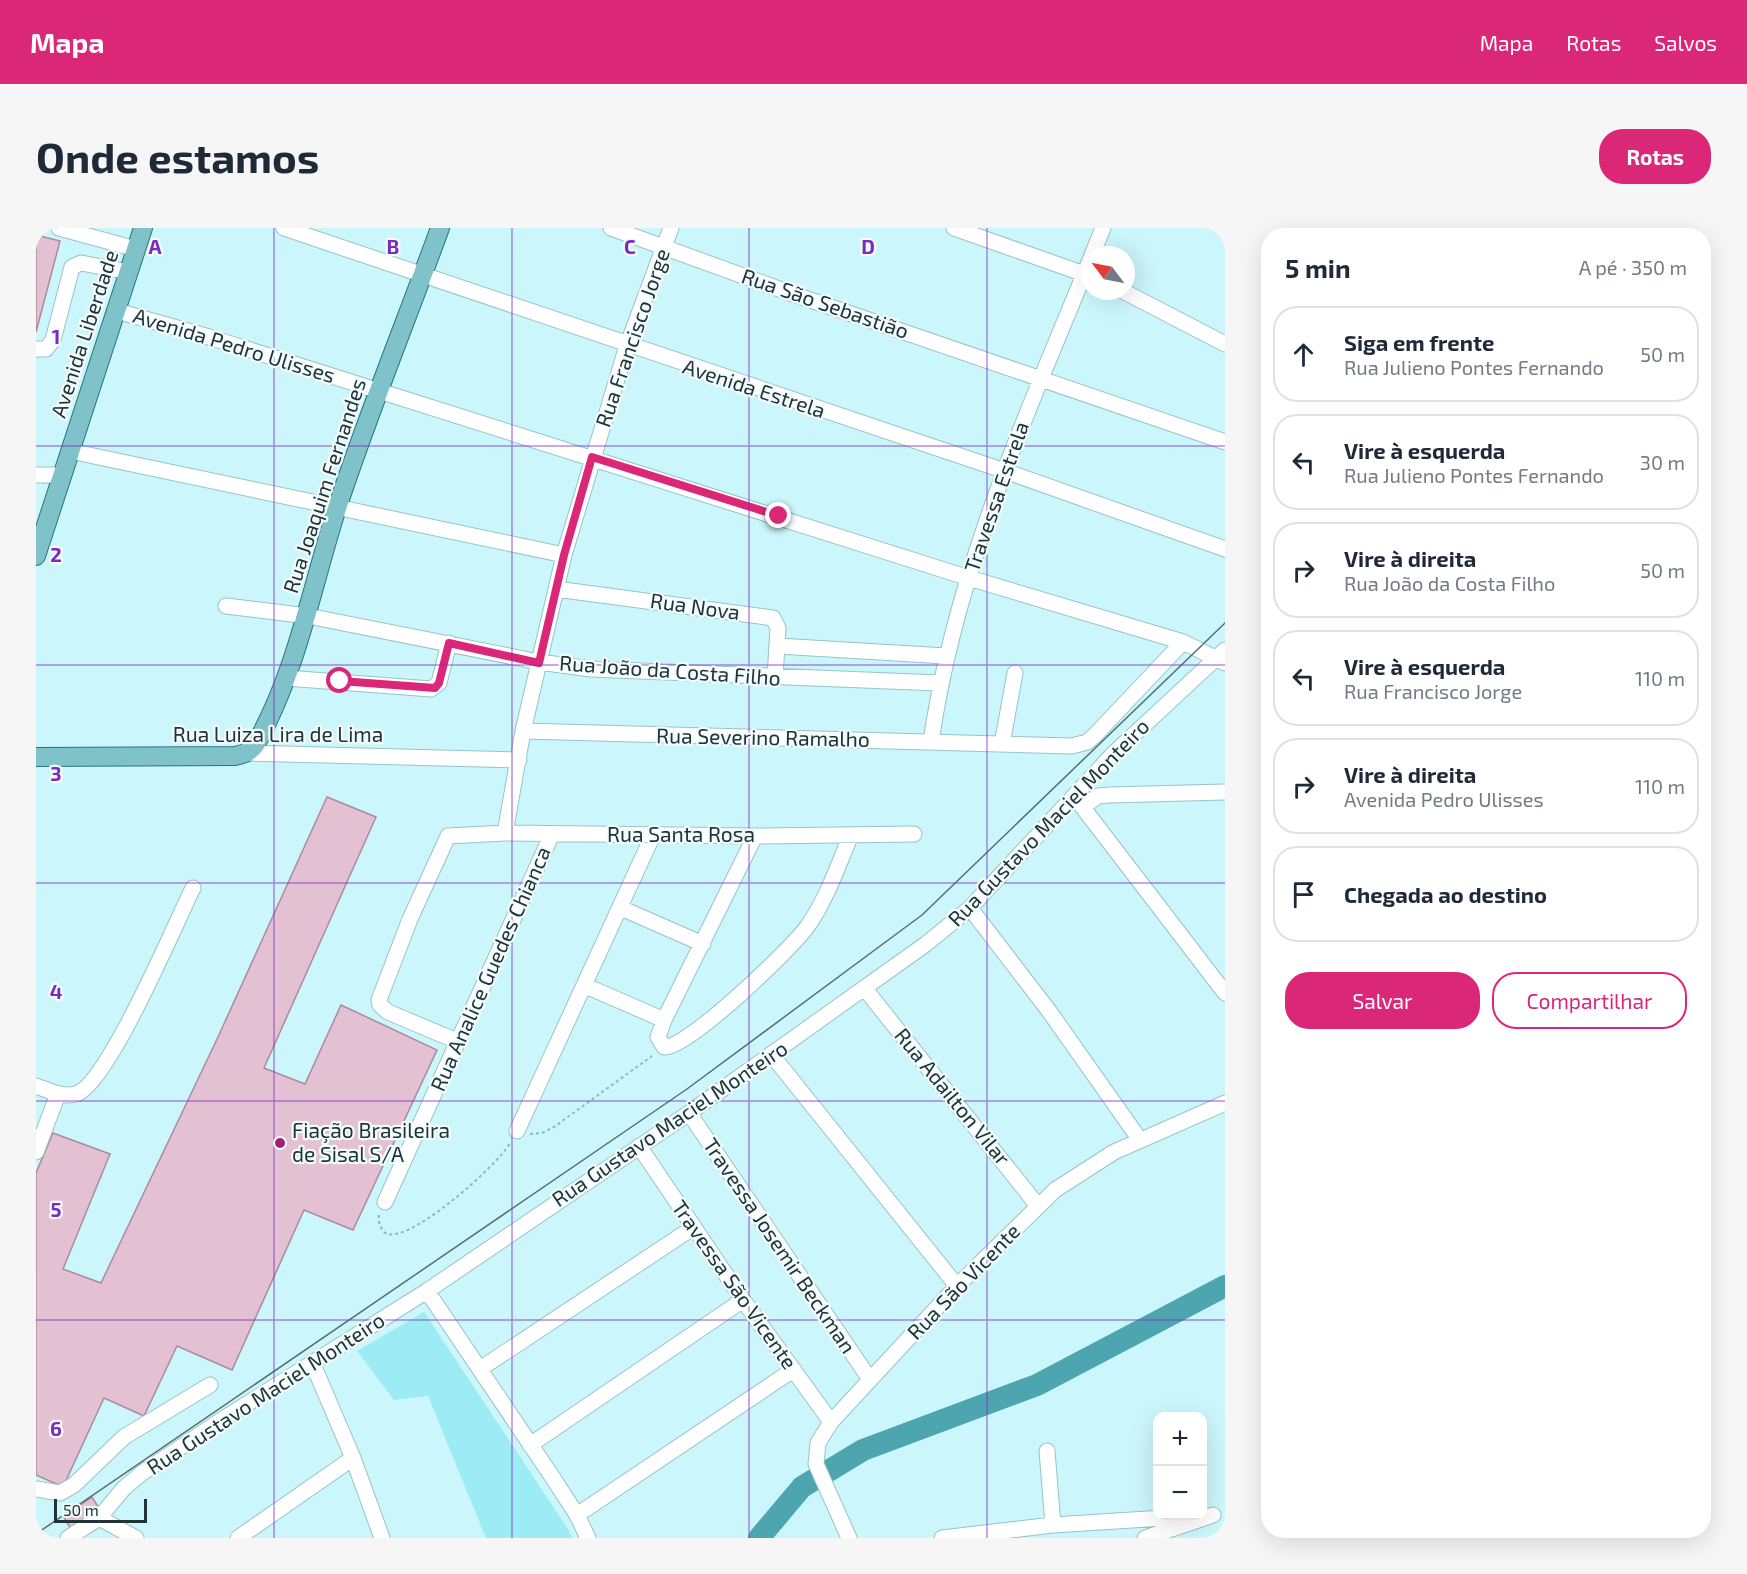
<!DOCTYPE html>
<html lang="pt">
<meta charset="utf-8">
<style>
:root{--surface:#fff;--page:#f6f6f7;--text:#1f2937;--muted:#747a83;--line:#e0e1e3;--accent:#db2777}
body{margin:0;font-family:"Exo 2",sans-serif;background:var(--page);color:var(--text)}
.controls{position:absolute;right:18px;bottom:18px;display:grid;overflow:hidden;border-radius:12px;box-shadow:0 6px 24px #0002}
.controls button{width:54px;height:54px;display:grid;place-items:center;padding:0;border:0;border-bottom:2px solid var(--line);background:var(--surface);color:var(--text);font:30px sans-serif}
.compass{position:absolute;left:1045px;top:18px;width:54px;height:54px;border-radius:50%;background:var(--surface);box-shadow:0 6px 24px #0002;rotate:302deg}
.scale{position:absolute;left:18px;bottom:15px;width:93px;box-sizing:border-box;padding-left:6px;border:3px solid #223335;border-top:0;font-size:16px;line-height:21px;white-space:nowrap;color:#223335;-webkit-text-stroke:4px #f3fcfd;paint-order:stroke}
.stop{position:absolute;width:18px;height:18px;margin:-14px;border:4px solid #db2777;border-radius:50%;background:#fff}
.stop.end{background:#db2777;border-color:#fff;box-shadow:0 2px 6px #0008}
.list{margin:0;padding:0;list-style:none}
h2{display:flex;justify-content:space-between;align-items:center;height:78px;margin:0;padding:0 24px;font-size:26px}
h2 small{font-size:20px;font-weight:400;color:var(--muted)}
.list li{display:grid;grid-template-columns:39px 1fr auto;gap:18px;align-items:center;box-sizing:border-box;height:96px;margin:0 12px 12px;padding:0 12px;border:2px solid var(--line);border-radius:24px}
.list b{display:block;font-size:22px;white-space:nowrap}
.list p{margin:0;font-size:20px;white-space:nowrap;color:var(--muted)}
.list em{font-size:20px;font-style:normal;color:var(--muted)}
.actions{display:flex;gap:12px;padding:18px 24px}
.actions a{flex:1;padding:14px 0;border:2px solid var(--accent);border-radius:24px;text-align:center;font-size:21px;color:var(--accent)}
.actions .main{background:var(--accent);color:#fff}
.icon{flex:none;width:33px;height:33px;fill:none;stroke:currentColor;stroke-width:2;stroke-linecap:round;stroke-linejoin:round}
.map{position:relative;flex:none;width:1189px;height:1310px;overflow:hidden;border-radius:24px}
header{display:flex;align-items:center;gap:36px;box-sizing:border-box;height:84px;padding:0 30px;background:var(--accent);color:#fff}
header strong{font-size:28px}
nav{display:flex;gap:33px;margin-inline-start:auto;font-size:21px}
.intro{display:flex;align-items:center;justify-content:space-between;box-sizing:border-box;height:144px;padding:0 36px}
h1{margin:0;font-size:42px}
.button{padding:15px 27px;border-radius:24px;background:var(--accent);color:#fff;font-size:21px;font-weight:700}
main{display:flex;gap:36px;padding:0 36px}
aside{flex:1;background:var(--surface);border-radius:24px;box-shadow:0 6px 24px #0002}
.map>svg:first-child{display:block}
.green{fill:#9decf5}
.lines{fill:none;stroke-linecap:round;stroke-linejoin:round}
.river{stroke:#4ca5af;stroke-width:22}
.building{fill:#e3c1d2;stroke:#ab8b9b;stroke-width:1.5}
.minor-casing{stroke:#99c3c8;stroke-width:17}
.major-casing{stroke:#27767e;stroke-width:20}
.path{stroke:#94b6ba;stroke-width:2;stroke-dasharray:3 3;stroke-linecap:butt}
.minor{stroke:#fff;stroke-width:15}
.major{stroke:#7fc2ca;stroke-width:18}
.tram{stroke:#567072;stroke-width:1.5}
.route{stroke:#db2777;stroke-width:8}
.grid{fill:none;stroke:#7b2cbf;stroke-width:1.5;stroke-opacity:0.55}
.poi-dot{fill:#a02173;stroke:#f3fcfd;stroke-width:2}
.labels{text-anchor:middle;stroke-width:4.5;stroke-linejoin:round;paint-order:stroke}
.street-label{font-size:21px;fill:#223335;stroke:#f3fcfd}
.poi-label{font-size:21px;fill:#223335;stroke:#f3fcfd;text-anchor:start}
.grid-label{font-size:20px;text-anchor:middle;font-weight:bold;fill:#7b2cbf;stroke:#f3fcfd;stroke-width:4.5;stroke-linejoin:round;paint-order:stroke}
</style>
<header>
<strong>Mapa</strong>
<nav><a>Mapa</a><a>Rotas</a><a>Salvos</a></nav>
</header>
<div class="intro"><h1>Onde estamos</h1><a class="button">Rotas</a></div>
<main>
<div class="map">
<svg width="1189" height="1310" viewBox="0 0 1189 1310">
<rect width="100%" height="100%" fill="#cbf6fb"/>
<path class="green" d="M388,1084L532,1301L536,1310H450L392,1168L358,1172L321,1123Z"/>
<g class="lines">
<path class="river" d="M723,1310L766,1259L827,1222L1001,1157L1189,1058"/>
</g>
<path class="building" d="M0,7L24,13L0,104Z
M291,569L340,589L228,840L269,856L305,777L401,822L317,1002L268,982L196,1142L141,1118L108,1188L68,1170L27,1259L0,1247V945L17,905L74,926L27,1041L65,1055L182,809Z
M56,1269L64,1282L35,1301L27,1288Z"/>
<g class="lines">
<g class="minor-casing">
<path id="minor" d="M23,0L100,21
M248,0L969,243L1189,321
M575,0L754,65L1189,214
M918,0L1054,48
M1056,27L1067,0
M1087,63L1189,116
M81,83L173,109L933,350L1147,414L1189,435
M0,121H10L17,112L36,39L45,35L93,44
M34,223L528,327
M0,247H26
M520,361L737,390L742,400L739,450
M190,378L272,388L503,434L555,441L903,455
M742,418L910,428
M250,450L395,461L403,455L413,415
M487,503L1036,518L1051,514L1059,507L1147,414
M895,514C919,345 990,188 1054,32
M966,516L979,445
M211,525L483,532
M1038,568L1189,765
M1047,579L1062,568L1074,567L1189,564
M469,605L487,503L528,327L591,118L635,0
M719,608L628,792L622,809L628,819C649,823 756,720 771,699C791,671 802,637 815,607
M585,680L667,716
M934,680L1013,783L1104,912
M550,758L628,792
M829,761L1002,978
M421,813L352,784L344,777L343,772L374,691L412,608L469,605L719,608L878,606
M735,826L921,1058
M0,858C12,862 27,870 40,866C72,856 139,696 157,660
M653,885L833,1150
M481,903L617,607
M603,918L707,1072L795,1194
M0,924L22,866
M349,974L516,606
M391,1063L517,1250L541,1287L552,1310
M276,1134L317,1230L346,1310
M444,1141L658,999
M494,1217L707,1072
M1011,1223L1017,1297
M0,1261L24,1265L38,1257L88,1209L174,1157
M541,1287L757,1142
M63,1290L100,1310
M32,1310L63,1290L88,1260L106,1245L190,1189L391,1063L653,885L890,716L934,680L1077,526L1189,422
M202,1310L317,1230
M813,1310L780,1236L782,1215L795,1194L921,1058L1019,962L1078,924L1189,875
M906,1310L1017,1297L1159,1288
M1109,1310L1177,1287"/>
</g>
<g class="major-casing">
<path id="major" d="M0,328L107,0
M0,529L199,528C209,526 216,523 221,514C262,440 276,357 302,277C333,184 370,93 404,0"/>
</g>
<path class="path" d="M494,906L506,905L518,899L616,828
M343,987C342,993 344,999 348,1004C368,1022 464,935 474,915"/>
<use href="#minor" class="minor"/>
<use href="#major" class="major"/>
<path class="tram" d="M0,1306L651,861L886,687L1189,395"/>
</g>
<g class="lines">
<path class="route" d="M304,453L399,460L403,455L413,415L503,435L528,327L556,229L743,288"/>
</g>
<path class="grid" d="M238,0V1310M476,0V1310M713,0V1310M951,0V1310M0,218H1189M0,437H1189M0,655H1189M0,873H1189M0,1092H1189"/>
<circle class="poi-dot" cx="244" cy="915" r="6"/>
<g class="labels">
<g class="street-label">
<text transform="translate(789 76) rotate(19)" y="7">Rua São Sebastião</text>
<text transform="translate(49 106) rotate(-72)" y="7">Avenida Liberdade</text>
<text transform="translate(597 110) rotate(-71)" y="7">Rua Francisco Jorge</text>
<text transform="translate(198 118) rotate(17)" y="7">Avenida Pedro Ulisses</text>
<text transform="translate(718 161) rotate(18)" y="7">Avenida Estrela</text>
<text transform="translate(289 258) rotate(-72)" y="7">Rua Joaquim Fernandes</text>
<text transform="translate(961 269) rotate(-71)" y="7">Travessa Estrela</text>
<text transform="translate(659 379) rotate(8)" y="7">Rua Nova</text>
<text transform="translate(634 443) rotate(4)" y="7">Rua João da Costa Filho</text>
<text x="242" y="514">Rua Luiza Lira de Lima</text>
<text transform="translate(727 510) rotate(1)" y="7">Rua Severino Ramalho</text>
<text transform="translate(1013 595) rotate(-46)" y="7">Rua Gustavo Maciel Monteiro</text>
<text x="645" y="614">Rua Santa Rosa</text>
<text transform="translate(455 741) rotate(-66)" y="7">Rua Analice Guedes Chianca</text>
<text transform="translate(916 869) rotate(51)" y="7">Rua Adailton Vilar</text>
<text transform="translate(634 896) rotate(-34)" y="7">Rua Gustavo Maciel Monteiro</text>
<text transform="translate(743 1018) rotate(56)" y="7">Travessa Josemir Beckman</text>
<text transform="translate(928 1054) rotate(-46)" y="7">Rua São Vicente</text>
<text transform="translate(698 1057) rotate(55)" y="7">Travessa São Vicente</text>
<text transform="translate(230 1166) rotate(-33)" y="7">Rua Gustavo Maciel Monteiro</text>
</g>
<g class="poi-label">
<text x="256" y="910">Fiação Brasileira<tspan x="256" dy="24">de Sisal S/A</tspan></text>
</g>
</g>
<g class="grid-label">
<text x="119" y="26">A</text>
<text x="357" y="26">B</text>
<text x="594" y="26">C</text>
<text x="832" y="26">D</text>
<text x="20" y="116">1</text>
<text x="20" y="334">2</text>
<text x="20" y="553">3</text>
<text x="20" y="771">4</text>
<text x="20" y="989">5</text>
<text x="20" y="1208">6</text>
</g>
</svg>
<div class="controls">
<button>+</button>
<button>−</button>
</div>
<svg class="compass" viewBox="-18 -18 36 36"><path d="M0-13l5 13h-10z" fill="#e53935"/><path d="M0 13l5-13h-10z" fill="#747a83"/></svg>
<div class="scale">50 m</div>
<div class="stop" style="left:304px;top:453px"></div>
<div class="stop end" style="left:743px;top:288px"></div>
</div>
<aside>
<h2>5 min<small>A pé · 350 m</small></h2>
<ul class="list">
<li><svg class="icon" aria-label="ahead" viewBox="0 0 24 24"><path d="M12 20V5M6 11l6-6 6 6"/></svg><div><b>Siga em frente</b><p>Rua Julieno Pontes Fernando</p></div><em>50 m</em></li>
<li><svg class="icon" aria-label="left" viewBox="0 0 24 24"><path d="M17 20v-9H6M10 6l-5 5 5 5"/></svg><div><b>Vire à esquerda</b><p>Rua Julieno Pontes Fernando</p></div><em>30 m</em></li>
<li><svg class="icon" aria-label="right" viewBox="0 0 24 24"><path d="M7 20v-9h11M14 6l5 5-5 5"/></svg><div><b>Vire à direita</b><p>Rua João da Costa Filho</p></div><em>50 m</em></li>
<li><svg class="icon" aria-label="left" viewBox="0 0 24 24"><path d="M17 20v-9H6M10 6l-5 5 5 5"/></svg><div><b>Vire à esquerda</b><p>Rua Francisco Jorge</p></div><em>110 m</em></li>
<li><svg class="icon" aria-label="right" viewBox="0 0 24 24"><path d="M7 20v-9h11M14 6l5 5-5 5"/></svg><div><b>Vire à direita</b><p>Avenida Pedro Ulisses</p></div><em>110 m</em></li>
<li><svg class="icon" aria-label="arrive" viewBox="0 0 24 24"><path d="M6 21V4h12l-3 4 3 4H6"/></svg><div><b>Chegada ao destino</b></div></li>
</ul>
<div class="actions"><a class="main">Salvar</a><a>Compartilhar</a></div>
</aside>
</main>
